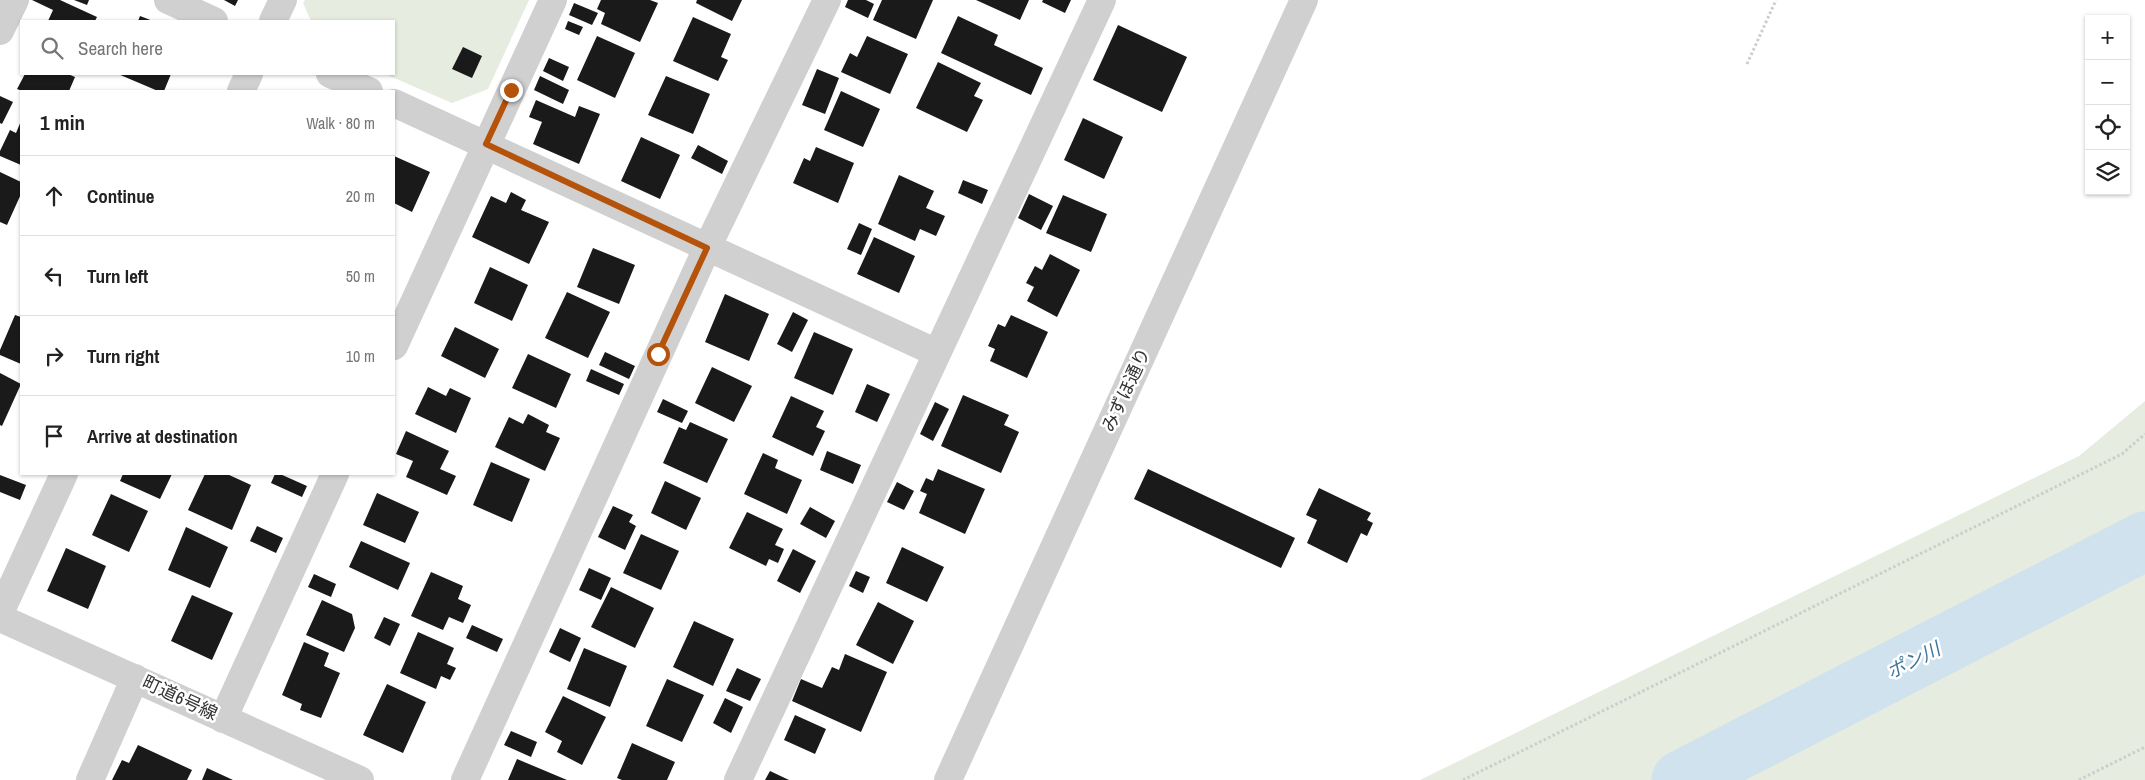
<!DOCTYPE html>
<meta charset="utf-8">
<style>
:root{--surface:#fff;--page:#f2f2f2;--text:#222;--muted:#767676;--line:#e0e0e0}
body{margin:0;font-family:"Archivo Narrow","Noto Sans JP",sans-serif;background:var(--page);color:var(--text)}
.controls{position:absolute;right:15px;top:15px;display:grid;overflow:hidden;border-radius:0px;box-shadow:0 1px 4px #0004}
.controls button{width:45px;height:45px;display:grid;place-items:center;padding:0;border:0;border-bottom:1px solid var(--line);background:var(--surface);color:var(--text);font:25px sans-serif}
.stop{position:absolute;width:15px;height:15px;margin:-11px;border:4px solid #b45309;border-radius:50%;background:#fff}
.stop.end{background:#b45309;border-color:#fff;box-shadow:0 1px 5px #0008}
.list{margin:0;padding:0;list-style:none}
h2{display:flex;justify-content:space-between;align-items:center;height:65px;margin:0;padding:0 20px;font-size:21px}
h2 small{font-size:16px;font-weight:400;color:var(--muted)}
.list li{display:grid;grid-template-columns:32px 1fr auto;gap:15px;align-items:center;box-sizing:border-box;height:80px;padding:0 20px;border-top:1px solid var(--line)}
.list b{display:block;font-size:19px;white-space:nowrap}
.list em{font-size:16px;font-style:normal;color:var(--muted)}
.icon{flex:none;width:28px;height:28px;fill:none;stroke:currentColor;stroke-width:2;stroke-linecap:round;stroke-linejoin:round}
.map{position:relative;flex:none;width:2145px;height:780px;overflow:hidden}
.search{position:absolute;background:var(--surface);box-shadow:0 1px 4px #0004;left:20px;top:20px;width:375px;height:55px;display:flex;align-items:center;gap:12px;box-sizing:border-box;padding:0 18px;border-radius:0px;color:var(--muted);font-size:19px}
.panel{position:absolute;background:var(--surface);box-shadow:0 1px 4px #0004;left:20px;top:90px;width:375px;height:385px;border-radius:0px}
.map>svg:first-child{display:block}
.green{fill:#e6ecdf}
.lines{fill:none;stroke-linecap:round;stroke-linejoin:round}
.river{stroke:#cfe2ee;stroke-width:59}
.building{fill:#1a1a1a}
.path{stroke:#cdcdcd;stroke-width:3;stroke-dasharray:2.5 2.5;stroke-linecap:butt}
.minor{stroke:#d0d0d0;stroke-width:28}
.route{stroke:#b45309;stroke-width:6}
.labels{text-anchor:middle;stroke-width:5;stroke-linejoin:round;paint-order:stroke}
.street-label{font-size:18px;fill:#333;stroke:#fff}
.water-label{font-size:19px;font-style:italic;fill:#3f7597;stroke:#fff}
</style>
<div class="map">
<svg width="2145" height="780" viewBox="0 0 2145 780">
<rect width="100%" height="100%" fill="#fff"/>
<path class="green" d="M305,0H529L488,89L452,103L385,74H394V21H311L303,3Z
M2145,401V780H1420L2079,456Z"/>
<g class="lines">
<path class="river" d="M1681,780L2145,541"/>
</g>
<path class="building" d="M32,0H60L97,17L95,21H48L53,10Z
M74,0H89L87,5Z
M224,0H238L235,6Z
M601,0H650L658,3L640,42L601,24L605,13L597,9Z
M697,0H742L732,21L696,3Z
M848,0H866L874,4L868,18L845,7Z
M882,0H933L916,39L873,20Z
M976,0H1029L1020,20Z
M1043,0H1071L1065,13L1042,2Z
M574,3L598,13L592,25L569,15Z
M140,16L153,21H138Z
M958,16L998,35L994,45L1043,68L1031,95L941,53Z
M693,17L731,34L721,57L728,60L718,81L673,61Z
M568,21L583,27L579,35L565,29Z
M1118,25L1187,57L1162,112L1093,80Z
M597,36L635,53L615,98L577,80Z
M867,36L908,54L890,94L841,72L850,53L857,57Z
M463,47L482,56L472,78L452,69Z
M549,58L569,67L563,81L543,71Z
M938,62L981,83L974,96L983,100L967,132L916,108Z
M817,69L839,78L825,114L802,105Z
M25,74H68L75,77L69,91H22L17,89Z
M118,74H171L164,91H158Z
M540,76L569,90L563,104L534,90Z
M666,76L710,94L693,134L648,115Z
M841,91L880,109L863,147L824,130Z
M0,96L13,102L2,124L0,123Z
M536,100L575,117L579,106L600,114L579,164L533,144L542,122L529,117Z
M1083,118L1123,137L1104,179L1064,160Z
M21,121V165L0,156V151L10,130L16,133Z
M641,137L680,155L660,199L621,181Z
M698,145L728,161L722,174L691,158Z
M816,147L854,163L838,203L793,183L804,158L810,161Z
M394,156L430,172L412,212L394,203Z
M0,172L21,182V194L7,225L0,222Z
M899,175L934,191L926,208L945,216L936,236L920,229L915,241L878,224Z
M963,180L988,190L982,204L958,193Z
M511,192L526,200L521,210L549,222L529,264L472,237L491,196L506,203Z
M1029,194L1053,206L1041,230L1018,218Z
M1063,195L1107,214L1091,252L1046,233Z
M859,223L872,229L861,255L847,249Z
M874,237L915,256L899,293L857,274Z
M593,248L635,265L619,304L577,287Z
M1050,254L1080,270L1057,317L1027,301L1034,287L1026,283L1035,266L1042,270Z
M490,267L528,285L512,321L474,303Z
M567,292L610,312L588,358L545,338Z
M725,294L769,314L749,361L705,342Z
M793,312L808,320L792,352L777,344Z
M15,315L21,317V364L0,355V350Z
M1011,315L1048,332L1027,378L990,361L995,349L988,346L998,324L1005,327Z
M455,327L499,349L485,378L441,356Z
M814,332L853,349L833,395L794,378Z
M605,352L635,366L629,379L599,365Z
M528,354L571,374L556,408L512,388Z
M712,367L752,386L734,422L695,403Z
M591,369L624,384L619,395L586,381Z
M0,373L21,384L2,426L0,425Z
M867,384L890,394L877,422L855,412Z
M428,387L446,396L450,388L471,398L456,433L415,414Z
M963,395L1009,415L1004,425L1019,432L1001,473L941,446Z
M791,396L824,411L816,427L825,431L813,456L772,437Z
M663,399L688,411L682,423L657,412Z
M935,402L949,409L933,441L920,434Z
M528,414L549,425L546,432L560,438L545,471L495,447L509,417L523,424Z
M690,422L728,439L707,483L663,463L679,427L686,430Z
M406,431L449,451L440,469L456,476L447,495L406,477L413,461L396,454Z
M827,451L861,465L853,484L820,470Z
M763,453L778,460L775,468L802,480L787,514L744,494Z
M491,462L530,479L512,522L473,505Z
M938,469L985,489L965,534L919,513L927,494L920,491L926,478L933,481Z
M1148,469L1295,538L1281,568L1134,499Z
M123,474H172L160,499L120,481Z
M205,474H227L251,485L232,530L188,510Z
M275,474H280L307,486L302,497L271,483Z
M0,475L26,485L20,500L0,492Z
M665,481L701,498L686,530L651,513Z
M897,482L914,491L904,510L887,502Z
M1319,488L1371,513L1367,520L1373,523L1367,536L1361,533L1347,563L1307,543L1317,520L1306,515Z
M377,493L419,512L405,543L363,525Z
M111,494L148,511L129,552L92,535Z
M613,506L633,515L629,522L636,526L625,550L598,537Z
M810,507L835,521L826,538L800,524Z
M747,512L783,529L775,545L784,549L778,563L769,559L766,566L729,548Z
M257,526L283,538L276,553L250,541Z
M186,527L228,547L210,588L168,570Z
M641,534L679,551L661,590L623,573Z
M361,541L410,563L398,590L349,567Z
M902,547L944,567L927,602L886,583Z
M66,548L106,566L88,609L47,591Z
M793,549L816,561L800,593L777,581Z
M589,568L611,578L601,600L579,590Z
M856,571L870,577L863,593L849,586Z
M431,572L463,586L458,599L471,605L463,623L449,617L443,630L411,616Z
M314,574L336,584L331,597L308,587Z
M611,587L654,608L635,648L591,627Z
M192,595L233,613L212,660L171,641Z
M322,600L352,614L355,628L344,652L306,635Z
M878,602L914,621L893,664L856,645Z
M384,617L400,624L390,646L374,638Z
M694,621L734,639L713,686L673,667Z
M472,625L503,639L497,652L466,638Z
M560,628L581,638L570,662L549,652Z
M418,632L454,648L447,664L456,668L450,680L441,676L436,689L400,673Z
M304,642L329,653L324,666L340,673L321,718L300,710L302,704L282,695Z
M584,648L627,666L610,707L567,689Z
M845,654L887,672L861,732L792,701L801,679L822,688L832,667L839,670Z
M737,668L761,679L750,701L726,691Z
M667,679L704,695L682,742L646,726Z
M387,684L426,702L403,753L363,735Z
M563,696L606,717L582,765L557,752L562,741L545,732Z
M725,698L743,707L731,733L713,723Z
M795,715L826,729L815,754L784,740Z
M511,731L537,742L531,757L504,745Z
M632,743L675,762L667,780H622L617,778Z
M138,745L192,770L187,780H112L122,760L129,763Z
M517,759L567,780H508Z
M207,768L233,780H202Z
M770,771L789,780H765Z"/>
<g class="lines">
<path class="path" d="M1747,64L1776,0
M1463,780L2122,454L2145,434
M2079,780L2145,747"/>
<path class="minor" d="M168,0L214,21
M273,21L283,0
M0,31L15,0
M330,74L369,91
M241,91L249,74
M394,103L937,353
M394,346L553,0
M0,613L64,474
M0,618L360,780
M223,719L335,474
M90,780L135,678
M465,780L707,248L827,0
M738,780L1102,0
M948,780L1304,0"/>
</g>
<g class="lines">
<path class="route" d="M511,90L486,144L707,248L658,354"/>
</g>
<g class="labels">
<g class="street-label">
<text transform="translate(1126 390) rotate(-65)" y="6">みずほ通り</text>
<text transform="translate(180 698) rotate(25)" y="6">町道6号線</text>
</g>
<g class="water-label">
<text transform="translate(1913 660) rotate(-27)" y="7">ポン川</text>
</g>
</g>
</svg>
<div class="controls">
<button>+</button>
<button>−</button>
<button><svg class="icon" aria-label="locate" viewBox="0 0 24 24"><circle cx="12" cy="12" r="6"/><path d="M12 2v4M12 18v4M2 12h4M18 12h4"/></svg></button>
<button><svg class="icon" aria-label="layers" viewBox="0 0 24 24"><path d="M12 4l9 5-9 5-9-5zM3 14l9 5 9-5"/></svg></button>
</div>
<div class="stop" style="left:658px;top:354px"></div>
<div class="stop end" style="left:511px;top:90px"></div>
<div class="search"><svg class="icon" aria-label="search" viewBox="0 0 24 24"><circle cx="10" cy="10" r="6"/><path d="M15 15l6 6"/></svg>Search here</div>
<section class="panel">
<h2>1 min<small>Walk · 80 m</small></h2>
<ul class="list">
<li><svg class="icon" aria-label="ahead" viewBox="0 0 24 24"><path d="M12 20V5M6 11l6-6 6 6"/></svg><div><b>Continue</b></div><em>20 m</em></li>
<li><svg class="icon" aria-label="left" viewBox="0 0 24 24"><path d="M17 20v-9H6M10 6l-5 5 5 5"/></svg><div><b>Turn left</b></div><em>50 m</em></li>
<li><svg class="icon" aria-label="right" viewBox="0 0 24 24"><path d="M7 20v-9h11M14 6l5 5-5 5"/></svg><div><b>Turn right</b></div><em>10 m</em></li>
<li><svg class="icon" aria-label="arrive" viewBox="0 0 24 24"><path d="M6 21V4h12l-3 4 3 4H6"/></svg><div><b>Arrive at destination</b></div></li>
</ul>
</section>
</div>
